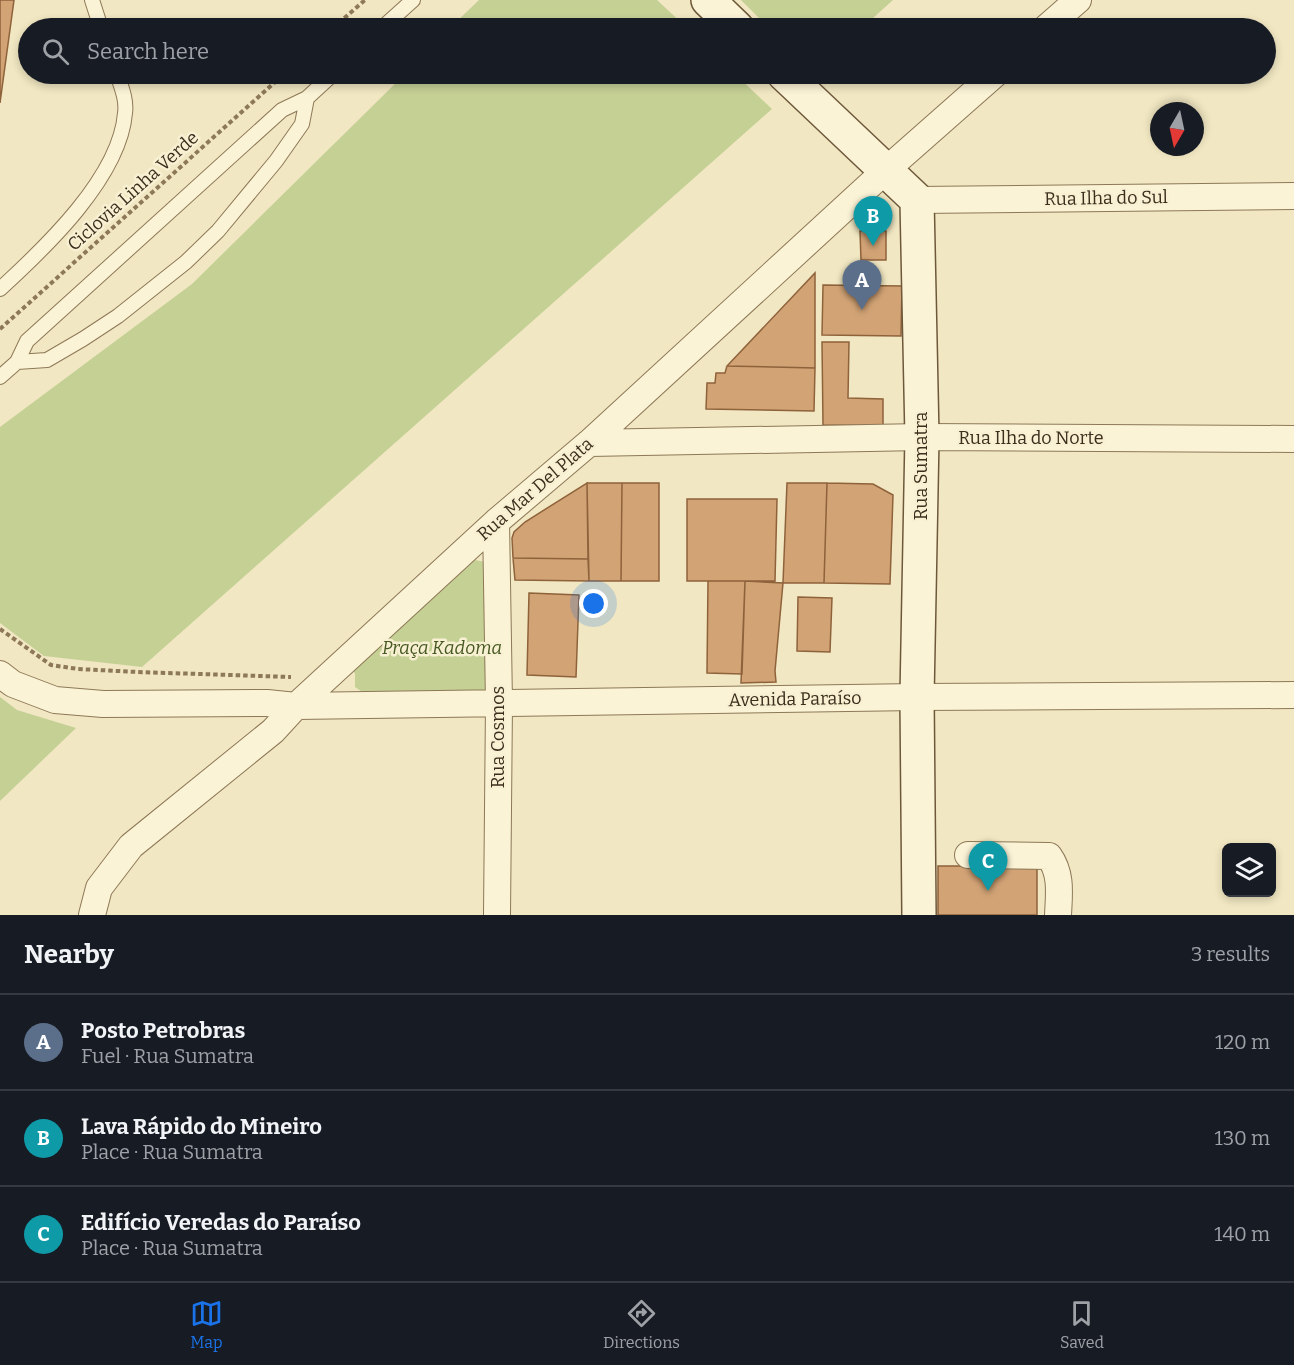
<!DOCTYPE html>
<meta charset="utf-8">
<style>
:root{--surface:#171b24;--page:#20242c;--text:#f1f3f6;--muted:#9ea1a6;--line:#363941;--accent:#1a73e8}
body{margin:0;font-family:Bitter,serif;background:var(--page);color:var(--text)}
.controls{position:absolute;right:18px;bottom:18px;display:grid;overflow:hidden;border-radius:9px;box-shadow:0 3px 9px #0003}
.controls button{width:54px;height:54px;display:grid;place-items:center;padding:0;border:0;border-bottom:2px solid var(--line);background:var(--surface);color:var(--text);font:30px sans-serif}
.compass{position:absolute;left:1150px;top:102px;width:54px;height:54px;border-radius:50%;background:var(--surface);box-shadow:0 3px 9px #0003;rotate:189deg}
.you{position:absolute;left:594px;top:604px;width:21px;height:21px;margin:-15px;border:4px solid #fff;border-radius:50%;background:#1a73e8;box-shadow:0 0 0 9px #1a73e833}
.badge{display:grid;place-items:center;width:39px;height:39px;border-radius:50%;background:var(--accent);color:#fff;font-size:20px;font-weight:700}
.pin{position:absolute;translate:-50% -50px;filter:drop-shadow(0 2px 3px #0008)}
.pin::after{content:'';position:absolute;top:32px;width:21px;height:18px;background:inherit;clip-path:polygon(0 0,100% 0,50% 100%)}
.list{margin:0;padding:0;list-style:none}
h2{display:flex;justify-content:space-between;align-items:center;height:78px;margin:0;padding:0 24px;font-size:26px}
h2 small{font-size:20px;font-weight:400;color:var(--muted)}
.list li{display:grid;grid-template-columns:39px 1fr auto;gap:18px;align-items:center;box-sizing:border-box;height:96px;padding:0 24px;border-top:2px solid var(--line)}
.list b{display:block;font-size:22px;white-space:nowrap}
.list p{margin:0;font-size:20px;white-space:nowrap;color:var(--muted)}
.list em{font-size:20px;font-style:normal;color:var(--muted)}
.icon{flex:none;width:33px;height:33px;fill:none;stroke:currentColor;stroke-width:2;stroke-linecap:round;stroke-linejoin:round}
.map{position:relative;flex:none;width:1294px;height:915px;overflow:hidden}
.search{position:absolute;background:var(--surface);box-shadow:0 3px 9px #0003;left:18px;right:18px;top:18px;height:66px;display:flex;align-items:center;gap:15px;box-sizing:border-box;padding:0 21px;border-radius:33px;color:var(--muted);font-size:22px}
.sheet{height:366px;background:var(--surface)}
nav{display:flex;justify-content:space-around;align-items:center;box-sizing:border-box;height:84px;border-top:2px solid var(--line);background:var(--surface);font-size:16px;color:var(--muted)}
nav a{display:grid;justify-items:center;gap:3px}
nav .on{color:var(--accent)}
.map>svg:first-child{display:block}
.green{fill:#c5d095}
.building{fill:#d2a375;stroke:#8e623b;stroke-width:1.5}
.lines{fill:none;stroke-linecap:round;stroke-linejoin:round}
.lane-casing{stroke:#8d7857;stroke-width:16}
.street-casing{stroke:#8d7857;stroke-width:28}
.secondary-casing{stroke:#6e583b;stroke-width:36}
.path{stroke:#8d7857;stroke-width:4;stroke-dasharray:4.5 3;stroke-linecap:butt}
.lane{stroke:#fbf3d6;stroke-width:14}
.street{stroke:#fbf3d6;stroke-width:26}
.secondary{stroke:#fbf3d6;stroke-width:33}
.labels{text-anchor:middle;stroke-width:5;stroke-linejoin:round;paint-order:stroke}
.street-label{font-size:18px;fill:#3b2e1d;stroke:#f8f0d2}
.park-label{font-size:18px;font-style:italic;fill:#475922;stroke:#f8f0d2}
</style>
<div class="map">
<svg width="1294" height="915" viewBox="0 0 1294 915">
<rect width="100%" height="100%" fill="#f1e7c2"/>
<path class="green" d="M479,0H657L687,28H450Z
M741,0H893L862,28H769Z
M405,74H735L772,109L142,667L44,656L0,623V427L192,284Z
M475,560L485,562L487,691L364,693L355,687V674L352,667Z
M0,697L17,710L76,728L0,801Z"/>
<path class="building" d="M0,0H14L0,103Z
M860,231H886V260H861Z
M815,273V368L727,366Z
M823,285L902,286L901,336L822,335Z
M822,342H849L848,398L883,399V426L823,425Z
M727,366L815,368L814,411L706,409L707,383H715L716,373H725Z
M587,483H622L621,581H589Z
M587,483L588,559L513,558L512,538L514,532L525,522Z
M622,483H659V581H621Z
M787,483H827L824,583H783Z
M827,483L873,484L893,495L890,584L824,583Z
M687,499H777L775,581H687Z
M513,558L588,559L589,581L515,580Z
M708,581H745L742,674L707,673Z
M745,581L783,583L775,671L776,682L741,683Z
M529,593L579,595L576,677L527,675Z
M798,597L832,598L830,652L797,651Z
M938,866H1037V915H938Z"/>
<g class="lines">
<g class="lane-casing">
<path id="lane" d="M92,0L101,28
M382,28L413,0
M0,289C45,248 120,177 125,113C127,100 121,86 117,74
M17,362L47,360L83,339L118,316L186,262L218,231L276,161L302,124L307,98
M0,377L17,362L27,341L282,110L307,98L333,74"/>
</g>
<g class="street-casing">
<path id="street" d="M1046,28L1078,0
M917,200L1294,196
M589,443L922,437L1294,439
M496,522L499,703L497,915
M0,674L13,684L55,700L103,704L267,703L296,706L917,697L1294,695
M968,855L1049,856C1062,874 1059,894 1058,915
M92,915L99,888L131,846L273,731L296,706L496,522L589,443L885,171L995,74"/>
</g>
<g class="secondary-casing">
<path id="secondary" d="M708,0L737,28
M784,74L917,200L922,437L917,697L919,915"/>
</g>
<path class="path" d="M333,28L365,0
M0,329L284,74
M0,629L51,665L78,669L138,672L291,677"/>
<use href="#lane" class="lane"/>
<use href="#street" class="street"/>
<use href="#secondary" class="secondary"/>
</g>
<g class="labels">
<g class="street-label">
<text transform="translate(133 191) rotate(-42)" y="6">Ciclovia Linha Verde</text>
<text transform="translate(1106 198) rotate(-1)" y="6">Rua Ilha do Sul</text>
<text x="1031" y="444">Rua Ilha do Norte</text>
<text transform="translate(921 466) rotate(-90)" y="6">Rua Sumatra</text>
<text transform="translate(535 489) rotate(-41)" y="6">Rua Mar Del Plata</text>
<text transform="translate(795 699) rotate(-1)" y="6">Avenida Paraíso</text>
<text transform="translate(498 737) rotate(-90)" y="6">Rua Cosmos</text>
</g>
<g class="park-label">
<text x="442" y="654">Praça Kadoma</text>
</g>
</g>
</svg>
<div class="controls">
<button><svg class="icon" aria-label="layers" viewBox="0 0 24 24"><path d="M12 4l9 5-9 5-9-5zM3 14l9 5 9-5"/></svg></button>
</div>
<svg class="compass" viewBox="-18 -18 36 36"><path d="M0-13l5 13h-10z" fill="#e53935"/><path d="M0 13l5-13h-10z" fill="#9ea1a6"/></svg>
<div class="you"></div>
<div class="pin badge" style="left:862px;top:310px;background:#5c6f8a">A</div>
<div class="pin badge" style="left:873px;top:246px;background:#0f9aa8">B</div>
<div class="pin badge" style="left:988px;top:891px;background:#0f9aa8">C</div>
<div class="search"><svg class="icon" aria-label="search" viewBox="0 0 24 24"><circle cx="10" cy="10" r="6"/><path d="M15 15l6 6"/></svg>Search here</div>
</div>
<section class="sheet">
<h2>Nearby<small>3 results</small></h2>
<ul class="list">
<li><span class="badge" style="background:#5c6f8a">A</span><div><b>Posto Petrobras</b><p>Fuel · Rua Sumatra</p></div><em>120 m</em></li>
<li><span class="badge" style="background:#0f9aa8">B</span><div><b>Lava Rápido do Mineiro</b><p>Place · Rua Sumatra</p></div><em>130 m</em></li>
<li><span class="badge" style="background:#0f9aa8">C</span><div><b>Edifício Veredas do Paraíso</b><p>Place · Rua Sumatra</p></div><em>140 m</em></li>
</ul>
</section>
<nav>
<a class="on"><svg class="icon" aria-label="map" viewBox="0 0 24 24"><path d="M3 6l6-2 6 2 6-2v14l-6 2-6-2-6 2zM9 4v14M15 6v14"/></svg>Map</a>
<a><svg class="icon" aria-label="directions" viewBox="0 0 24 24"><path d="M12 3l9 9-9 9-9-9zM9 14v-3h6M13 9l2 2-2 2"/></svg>Directions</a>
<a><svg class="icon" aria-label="saved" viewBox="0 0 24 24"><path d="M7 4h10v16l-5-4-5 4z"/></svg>Saved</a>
</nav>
